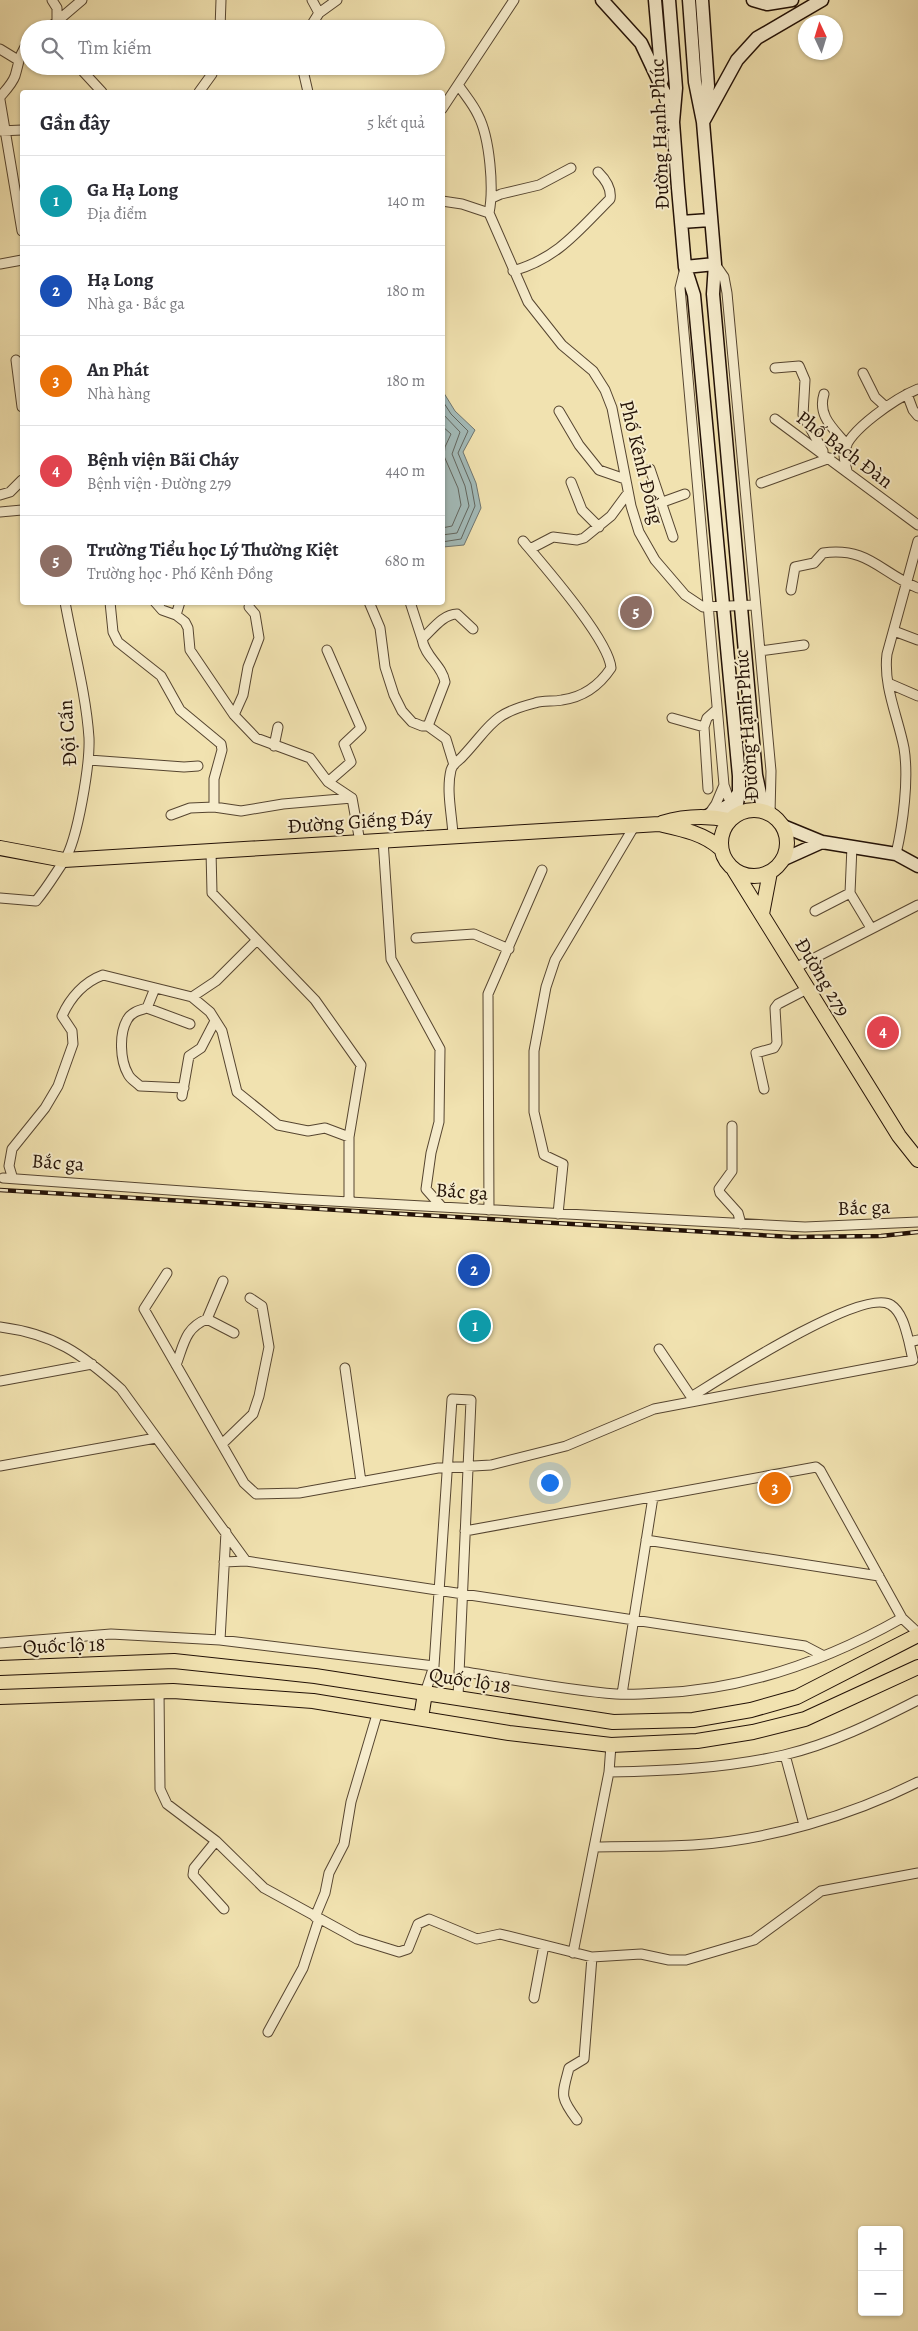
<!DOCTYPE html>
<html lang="vi">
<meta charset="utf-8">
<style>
:root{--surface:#fff;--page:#f7f7f7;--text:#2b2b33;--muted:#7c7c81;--line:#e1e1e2;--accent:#8f2418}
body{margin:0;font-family:Alegreya,serif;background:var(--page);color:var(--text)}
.controls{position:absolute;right:15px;bottom:15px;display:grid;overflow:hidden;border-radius:5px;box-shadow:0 1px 4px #0004}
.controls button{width:45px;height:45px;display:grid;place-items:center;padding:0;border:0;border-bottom:1px solid var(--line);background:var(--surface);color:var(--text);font:25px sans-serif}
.compass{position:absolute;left:798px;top:15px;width:45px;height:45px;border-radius:50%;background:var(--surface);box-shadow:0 1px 4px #0004;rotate:356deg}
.you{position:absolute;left:549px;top:1482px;width:18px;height:18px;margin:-12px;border:4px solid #fff;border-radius:50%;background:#1a73e8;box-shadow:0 0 0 8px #1a73e833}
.badge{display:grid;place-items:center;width:32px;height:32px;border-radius:50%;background:var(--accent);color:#fff;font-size:16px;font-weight:700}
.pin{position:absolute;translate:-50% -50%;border:2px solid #fff;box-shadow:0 1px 5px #0006}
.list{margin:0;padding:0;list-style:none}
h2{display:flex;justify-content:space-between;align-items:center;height:65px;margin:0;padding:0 20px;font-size:21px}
h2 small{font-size:16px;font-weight:400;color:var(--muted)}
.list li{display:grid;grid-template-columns:32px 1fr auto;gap:15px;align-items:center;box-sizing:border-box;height:90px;padding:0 20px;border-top:1px solid var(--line)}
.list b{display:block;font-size:19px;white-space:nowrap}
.list p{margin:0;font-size:16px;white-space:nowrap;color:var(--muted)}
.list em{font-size:16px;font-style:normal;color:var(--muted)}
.icon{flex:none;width:28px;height:28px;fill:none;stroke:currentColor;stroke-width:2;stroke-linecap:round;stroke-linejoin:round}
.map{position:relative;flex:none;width:918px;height:2331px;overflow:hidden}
.search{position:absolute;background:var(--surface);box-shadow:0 1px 4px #0004;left:20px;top:20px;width:425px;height:55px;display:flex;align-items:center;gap:12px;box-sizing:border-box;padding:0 18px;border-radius:28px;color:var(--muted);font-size:19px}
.panel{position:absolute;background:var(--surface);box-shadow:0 1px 4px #0004;left:20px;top:90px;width:425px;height:515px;border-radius:5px}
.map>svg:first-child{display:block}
.water{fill:#a2bab8;stroke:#6f7671}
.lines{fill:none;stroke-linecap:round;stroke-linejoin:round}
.shore{stroke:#62665f;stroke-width:1}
.street-casing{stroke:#564530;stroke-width:11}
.secondary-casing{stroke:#231106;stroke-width:15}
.primary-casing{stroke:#231106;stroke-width:16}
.street{stroke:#f6eccc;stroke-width:9}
.secondary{stroke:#f6eccc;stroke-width:12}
.primary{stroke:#f1e2b0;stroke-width:14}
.rail-casing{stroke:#231106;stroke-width:4.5}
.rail{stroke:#f6eccc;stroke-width:2.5;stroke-dasharray:8;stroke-linecap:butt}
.labels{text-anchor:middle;stroke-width:4;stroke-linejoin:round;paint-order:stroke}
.street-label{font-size:20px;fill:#231106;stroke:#f6eccc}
</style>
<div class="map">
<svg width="918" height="2331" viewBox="0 0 918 2331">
<rect width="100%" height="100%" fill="#f1e2b0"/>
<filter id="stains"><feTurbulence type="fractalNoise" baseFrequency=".004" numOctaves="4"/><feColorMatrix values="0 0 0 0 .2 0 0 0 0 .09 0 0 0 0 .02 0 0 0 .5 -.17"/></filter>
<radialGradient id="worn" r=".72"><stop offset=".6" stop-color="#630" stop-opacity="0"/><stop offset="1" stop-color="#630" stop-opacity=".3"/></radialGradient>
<path class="water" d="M442,390L455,411L475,430L463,452L476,483L481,508L464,545L443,547Z"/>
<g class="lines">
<path class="shore" d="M442,400L451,414L468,431L458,453L471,484L475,506L461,539L442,542
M442,413L460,432L452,454L465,486L469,506L457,533L442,535
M442,426L451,434L445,447L444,456L458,488L461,505L452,526L442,528"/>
<g class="street-casing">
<path id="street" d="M52,0L57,8V21
M312,0L319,13
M48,29L82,0
M220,29L221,0
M309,29L319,13L337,0
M0,49L18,60
M78,66L102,92
M302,66L308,92
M459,86C465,95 473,104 478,115C490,138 494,189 489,213
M199,92L212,74L214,66
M0,97C5,91 12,84 15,76C19,63 19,53 29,42
M0,100L22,231
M442,109L514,0
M0,131L22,130
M492,198L501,194L539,185L571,168
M442,201L462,204L489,213L528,302L562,345L593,371L605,390L612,408L631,506L639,532L655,560L685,595L703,607L755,605
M0,264L22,260
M715,264L724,277L727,293L771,771L770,814
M685,268L680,288L724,785L732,808
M513,271C558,258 578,231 610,199C612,188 605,179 598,172
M16,360L22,407
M775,368L799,366L805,380L803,415L823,451
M863,373L875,397L886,407
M824,394C817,416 834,429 847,445
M907,394L913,410L918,416
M559,411L579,445L599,470L625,479
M775,419L918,525
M650,469L673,537
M847,471C846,465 843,458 844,452C848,430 898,397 918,389
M571,482L582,510L599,527
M761,483L830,458
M0,495L10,492L22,480
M660,503L685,494
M0,512L22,510
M530,549L553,537L577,540L584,538L611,516L628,493
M791,590L795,567L814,563L823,553C869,547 879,572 918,588
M110,602L113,632L118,642L161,676L180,710L221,744L222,750L214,779V807
M155,602L162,610L176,615L185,622L188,628L190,650L234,715L256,738L310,758L328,782L352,798L360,842
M369,602L380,628L385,667L394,695L402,711L412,722L422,726H428L446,739L454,765
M410,602L422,639
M176,615L180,602
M894,631L918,640
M327,650L361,728L344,744L351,762L328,782
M760,651L804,645
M888,683L918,696
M234,715L243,695L248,667L259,638L255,614L249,607
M672,718L704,727
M428,726L445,682C442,665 425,657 422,639C432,630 443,614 457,614L473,629
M274,746L278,727
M89,760L184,767L198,766
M708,789L704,727L707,718L716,710
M709,814L716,804L724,785
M171,815L190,808L214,807L241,811L283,804L352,798
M453,835C452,815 446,790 451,770C453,763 459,761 463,756C491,726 491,714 535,703C544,700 553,702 562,700C584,697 599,686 611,668C609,640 544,566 523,541
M383,840L391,959L440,1049L439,1122L431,1153L426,1189L441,1206
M852,846L850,893L871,928
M211,851L212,893L315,1000L361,1065L349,1137V1202
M896,854C903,824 909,779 904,748C898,717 883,686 887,654L918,541
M0,898L36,901C47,888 55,874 64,861C78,840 90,763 89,738C86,693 73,647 65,602
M815,911L850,893
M416,938L474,934L509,949
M795,968L918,905
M155,988L147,1008C140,1010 131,1012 127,1020C119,1034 120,1060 128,1074C130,1079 136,1082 140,1086L184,1088
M192,997L216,981L256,941
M147,1008L190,1024
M764,1089L756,1053L774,1048L777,1043L775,1008L778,1004L807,989
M182,1096L189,1056L201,1048L215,1021
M732,1126V1171L719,1189L720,1193L738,1213L741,1224
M12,1176L9,1166L12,1149L45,1108L58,1086L73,1044L72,1031L62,1016C70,998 84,982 103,975L192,997L210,1012L222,1031L237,1092L278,1125L308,1131L325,1128L349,1137
M3,1178L295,1199L805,1227L918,1222
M489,1210L488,994L542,870
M558,1214L563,1164L544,1155L534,1112V1051L546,987L555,960L635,825
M167,1273L144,1309L244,1483L256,1494L299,1493L438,1468L491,1465L566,1446L654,1409L913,1360L909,1342L918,1340
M207,1319L234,1333
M0,1327C54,1334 81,1353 121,1389L246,1561
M659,1349L694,1401
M176,1365C184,1344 185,1328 207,1319L223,1281
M345,1368L361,1482
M0,1381L92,1364
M691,1397C720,1379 864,1286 891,1305C902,1312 906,1330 909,1342
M222,1444L253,1414L259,1396L269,1347L262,1306L250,1298
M0,1466L156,1438
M465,1531L816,1467L820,1470L902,1618L918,1633
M646,1540L879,1576
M224,1562L246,1561L805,1646L824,1656
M220,1640L226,1532
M0,1643L111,1634L220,1640L434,1666
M459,1671C511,1679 564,1690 616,1694C630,1695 644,1694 658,1693C746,1690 826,1661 902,1618
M159,1691L160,1789L167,1804L216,1841L264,1888L357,1939L399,1952L408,1949L418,1924L429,1919L477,1939L500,1934L592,1957L641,1954L669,1960H686L754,1940L821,1891L918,1873
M425,1693L434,1666L452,1399L471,1400L458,1697
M622,1694L653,1497
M785,1755L804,1825
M609,1772C668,1771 726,1768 784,1755C831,1744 875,1722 918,1700
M216,1841L194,1868L193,1875L224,1909
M594,1847C627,1846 660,1847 693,1845C769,1840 850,1816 918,1782
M315,1917L325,1893L329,1873L344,1844L351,1802L378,1711
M573,1953L609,1772L611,1745
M534,1998L544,1945
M268,2032L303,1968L319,1919
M577,2120C559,2096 562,2095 569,2068L584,2059L592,1957"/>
</g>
<g class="secondary-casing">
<path id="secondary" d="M602,0L641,43L664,92L671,116
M655,0L662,80
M669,0L676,88L673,122L678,188L685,267L694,295L739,776V792L735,815
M689,0L695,82L703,122L715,264L713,294L756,775L762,803L770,814
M702,0L708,86L704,112
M753,0L767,4L792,0
M703,122L737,60L757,38L822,0
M681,222L710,220
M685,267L715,264
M707,816L730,805L738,794
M783,826L822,842L896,854L918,866
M782,860L822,842"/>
</g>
<g class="primary-casing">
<path id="primary" d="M721 843a33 33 0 1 1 66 0a33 33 0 1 1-66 0Z
M662,823C685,816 705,815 729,820
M0,848L64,860L659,824C681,829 703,833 720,848
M734,870L899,1136L918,1160
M762,914L770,872
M0,1668L174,1661L315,1676L613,1722L693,1720L751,1710L797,1697L918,1635
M0,1697L173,1691L313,1701L509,1733L611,1745L697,1741L753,1732L805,1719L918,1667
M421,1718L425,1693"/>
</g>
<use href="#street" class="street"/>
<use href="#secondary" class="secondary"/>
<use href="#primary" class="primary"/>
<g class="rail-casing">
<path id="rail" d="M0,1190L792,1237L881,1236L918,1232"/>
</g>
<use href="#rail" class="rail"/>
</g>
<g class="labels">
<g class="street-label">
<text transform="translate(659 134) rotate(-92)" y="7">Đường Hạnh Phúc</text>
<text transform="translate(845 449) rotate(37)" y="7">Phố Bạch Đàn</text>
<text transform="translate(642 462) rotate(76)" y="7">Phố Kênh Đồng</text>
<text transform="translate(746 725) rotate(-94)" y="7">Đường Hạnh Phúc</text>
<text transform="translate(67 733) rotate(-94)" y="7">Đội Cấn</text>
<text transform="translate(360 821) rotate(-4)" y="7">Đường Giếng Đáy</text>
<text transform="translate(823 977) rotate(59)" y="7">Đường 279</text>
<text transform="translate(58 1162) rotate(4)" y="7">Bắc ga</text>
<text transform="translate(462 1191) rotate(4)" y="7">Bắc ga</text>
<text transform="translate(864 1207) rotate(-2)" y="7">Bắc ga</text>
<text transform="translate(64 1645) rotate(-2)" y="7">Quốc lộ 18</text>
<text transform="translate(470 1680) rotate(9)" y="7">Quốc lộ 18</text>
</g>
</g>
<rect width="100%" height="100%" filter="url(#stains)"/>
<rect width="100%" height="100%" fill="url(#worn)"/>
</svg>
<div class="controls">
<button>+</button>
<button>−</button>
</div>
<svg class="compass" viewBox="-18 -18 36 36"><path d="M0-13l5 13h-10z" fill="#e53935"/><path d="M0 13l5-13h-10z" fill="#7c7c81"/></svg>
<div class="you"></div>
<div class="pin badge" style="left:475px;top:1326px;background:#0f9aa8">1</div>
<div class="pin badge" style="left:474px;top:1270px;background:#1a4fb4">2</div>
<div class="pin badge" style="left:775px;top:1488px;background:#e8710a">3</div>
<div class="pin badge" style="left:883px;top:1032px;background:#e0444e">4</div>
<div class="pin badge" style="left:636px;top:612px;background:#8d6e63">5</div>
<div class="search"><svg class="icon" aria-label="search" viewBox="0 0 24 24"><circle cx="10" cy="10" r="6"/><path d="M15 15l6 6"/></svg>Tìm kiếm</div>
<section class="panel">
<h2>Gần đây<small>5 kết quả</small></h2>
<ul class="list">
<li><span class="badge" style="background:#0f9aa8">1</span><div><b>Ga Hạ Long</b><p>Địa điểm</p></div><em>140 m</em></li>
<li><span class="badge" style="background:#1a4fb4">2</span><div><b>Hạ Long</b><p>Nhà ga · Bắc ga</p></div><em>180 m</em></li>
<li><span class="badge" style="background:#e8710a">3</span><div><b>An Phát</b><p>Nhà hàng</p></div><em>180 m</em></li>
<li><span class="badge" style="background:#e0444e">4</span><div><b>Bệnh viện Bãi Cháy</b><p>Bệnh viện · Đường 279</p></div><em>440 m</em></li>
<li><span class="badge" style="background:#8d6e63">5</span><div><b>Trường Tiểu học Lý Thường Kiệt</b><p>Trường học · Phố Kênh Đồng</p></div><em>680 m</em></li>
</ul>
</section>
</div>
